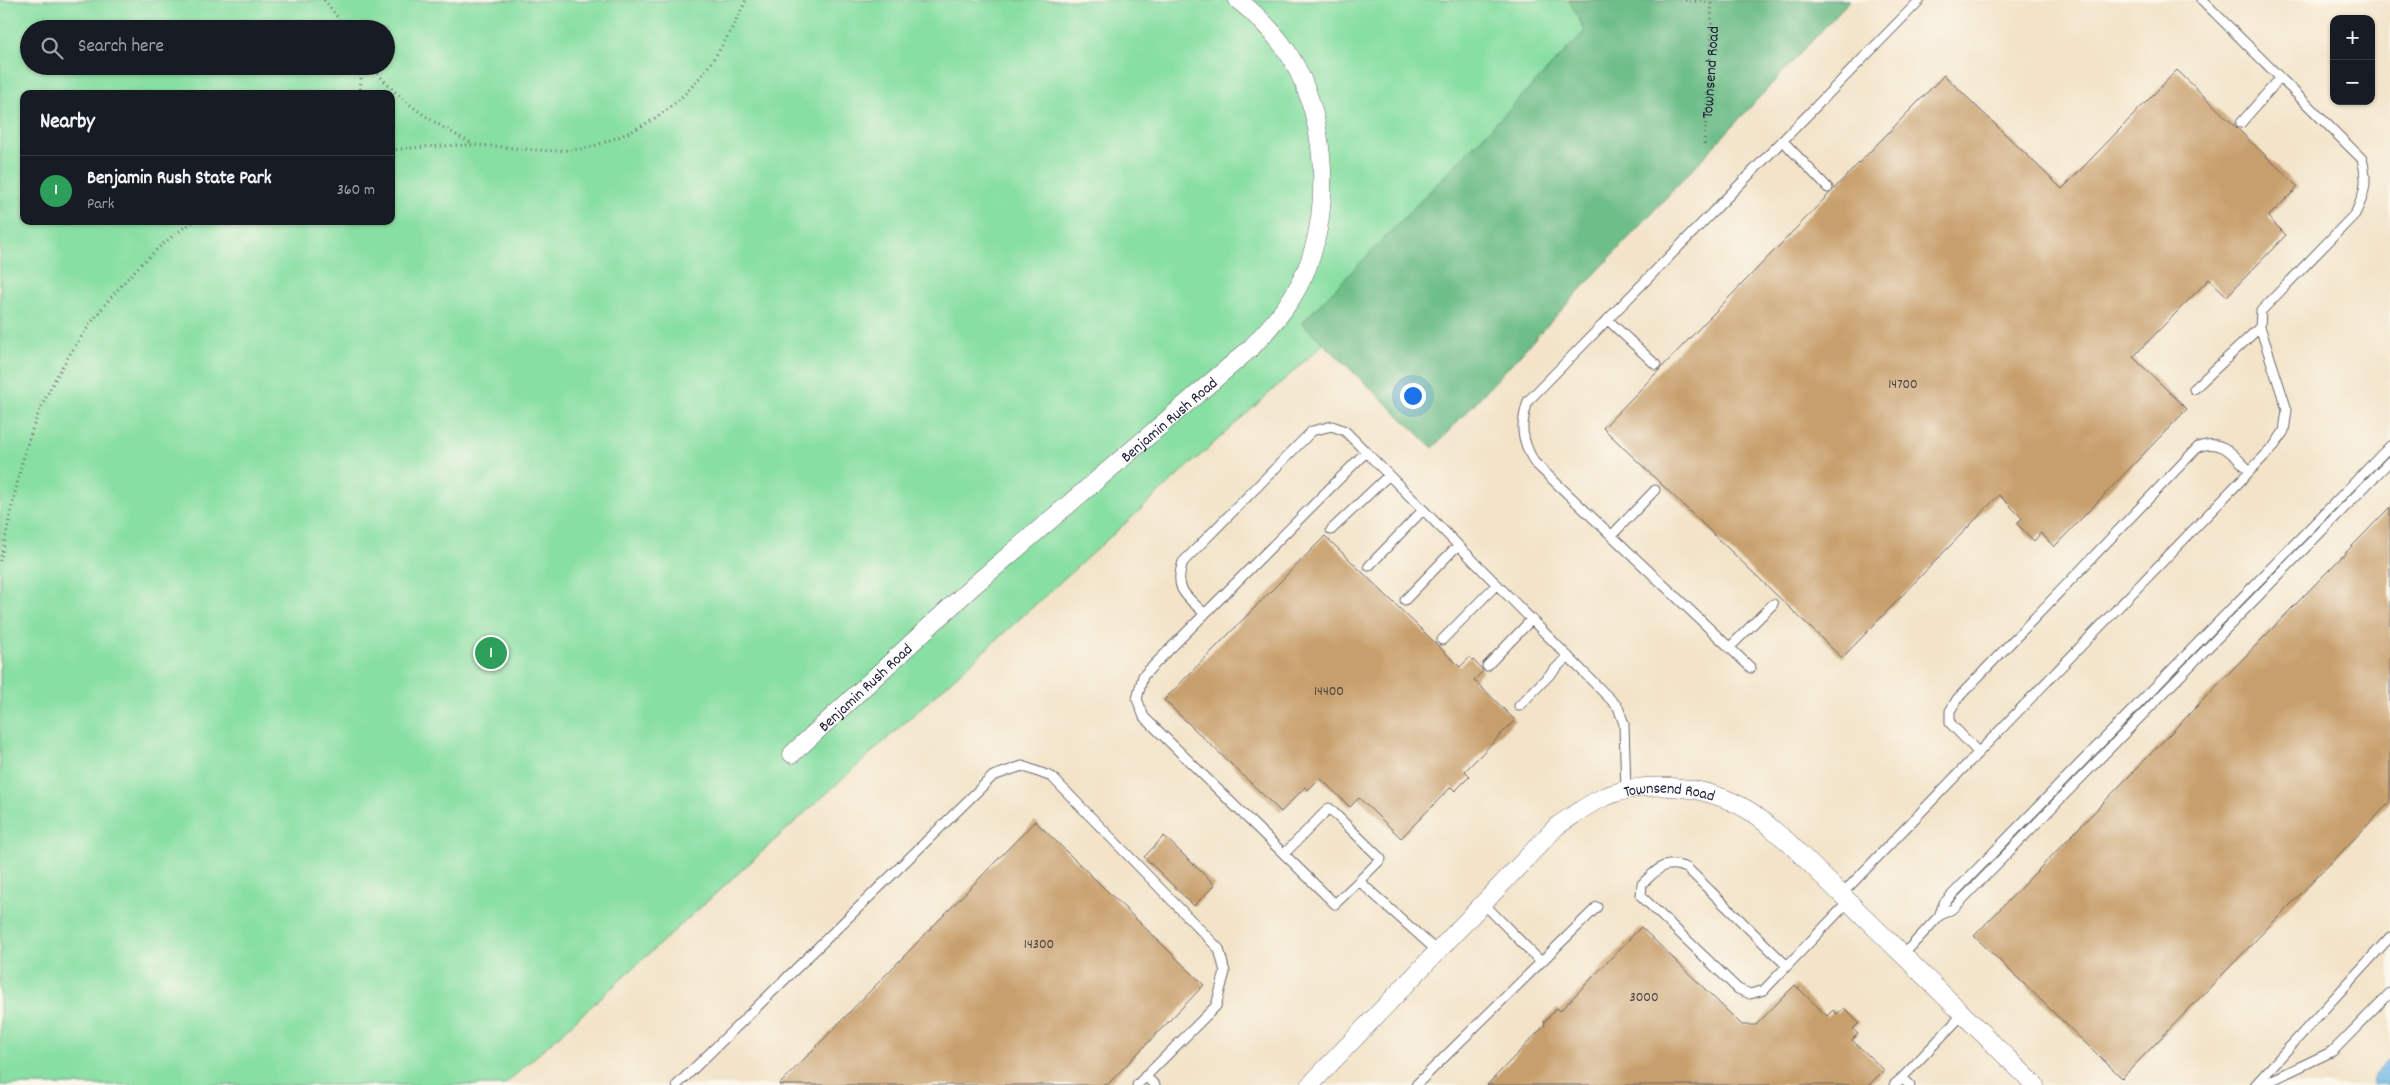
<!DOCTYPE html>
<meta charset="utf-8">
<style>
:root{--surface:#171b24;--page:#242831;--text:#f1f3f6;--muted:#9ea1a6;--line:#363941;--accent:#1f6fb2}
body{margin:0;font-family:Dekko,sans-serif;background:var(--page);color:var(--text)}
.controls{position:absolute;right:15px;top:15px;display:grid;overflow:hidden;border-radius:10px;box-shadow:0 1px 4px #0004}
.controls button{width:45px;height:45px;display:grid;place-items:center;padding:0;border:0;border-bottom:1px solid var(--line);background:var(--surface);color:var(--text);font:25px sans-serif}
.you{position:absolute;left:1412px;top:395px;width:18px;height:18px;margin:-12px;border:4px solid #fff;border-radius:50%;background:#1a73e8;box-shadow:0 0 0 8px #1a73e833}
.badge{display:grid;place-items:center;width:32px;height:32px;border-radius:50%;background:var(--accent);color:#fff;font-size:16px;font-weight:700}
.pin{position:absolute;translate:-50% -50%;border:2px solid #fff;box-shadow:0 1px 5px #0006}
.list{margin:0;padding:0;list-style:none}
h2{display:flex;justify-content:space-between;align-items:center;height:65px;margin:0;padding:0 20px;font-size:21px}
h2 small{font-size:16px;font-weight:400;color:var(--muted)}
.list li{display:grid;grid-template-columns:32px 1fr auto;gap:15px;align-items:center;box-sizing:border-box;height:70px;padding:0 20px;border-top:1px solid var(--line)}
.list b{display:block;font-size:19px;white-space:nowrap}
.list p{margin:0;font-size:16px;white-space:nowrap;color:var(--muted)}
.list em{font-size:16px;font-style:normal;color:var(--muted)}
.icon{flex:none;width:28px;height:28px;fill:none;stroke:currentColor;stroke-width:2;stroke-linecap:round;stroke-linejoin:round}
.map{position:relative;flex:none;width:2390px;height:1085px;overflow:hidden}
.search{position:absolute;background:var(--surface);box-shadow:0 1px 4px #0004;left:20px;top:20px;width:375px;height:55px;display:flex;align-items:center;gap:12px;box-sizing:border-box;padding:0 18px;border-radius:28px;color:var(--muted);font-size:19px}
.panel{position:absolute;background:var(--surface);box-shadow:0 1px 4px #0004;left:20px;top:90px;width:375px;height:135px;border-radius:10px}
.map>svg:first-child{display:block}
.green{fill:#88dfa3;stroke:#55806f;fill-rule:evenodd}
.forest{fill:#6ebe89;stroke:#487062}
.water{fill:#6fb9e8;stroke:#486e92}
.building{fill:#c79f6c}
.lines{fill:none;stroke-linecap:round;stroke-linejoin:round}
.service-casing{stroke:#6b666d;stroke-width:11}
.minor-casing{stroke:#6b666d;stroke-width:19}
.path{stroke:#6b666d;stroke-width:3;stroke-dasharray:1 4;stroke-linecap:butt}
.service{stroke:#fff;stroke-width:9}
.minor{stroke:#fff;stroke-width:18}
.labels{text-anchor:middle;stroke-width:4;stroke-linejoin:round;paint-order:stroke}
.number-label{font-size:14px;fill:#4b4147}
.street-label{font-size:16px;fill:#22223b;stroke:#fbf7ec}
</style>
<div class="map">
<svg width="2390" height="1085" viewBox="0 0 2390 1085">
<rect width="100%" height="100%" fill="#fbf7ec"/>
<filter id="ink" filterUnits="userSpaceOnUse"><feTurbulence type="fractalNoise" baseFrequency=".02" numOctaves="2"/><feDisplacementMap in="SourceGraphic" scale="10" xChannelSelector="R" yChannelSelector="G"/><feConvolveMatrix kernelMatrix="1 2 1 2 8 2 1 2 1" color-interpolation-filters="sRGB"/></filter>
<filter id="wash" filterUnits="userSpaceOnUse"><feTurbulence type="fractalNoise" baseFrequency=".0096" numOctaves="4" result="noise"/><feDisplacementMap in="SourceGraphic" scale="20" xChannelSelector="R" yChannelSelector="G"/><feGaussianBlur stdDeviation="1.12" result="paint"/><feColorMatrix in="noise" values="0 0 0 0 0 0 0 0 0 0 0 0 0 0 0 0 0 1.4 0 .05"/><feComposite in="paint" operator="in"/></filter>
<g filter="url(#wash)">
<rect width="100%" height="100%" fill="#f3e4c9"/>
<path class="green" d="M0,0H1704L504,1085H0ZM29,29H386V66H29ZM24,94H391V221H24Z"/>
<path class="forest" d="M1569,0H1850L1433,448L1302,323L1585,31Z"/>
<path class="water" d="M2390,1058V1085H2373L2374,1074Z"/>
<g id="blocks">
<path class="building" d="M2177,70L2298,187L2268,217L2286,235L2227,296L2209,279L2133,357L2187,409L2054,547L2041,533L2034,541L2017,524L2022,518L1999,495L1842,658L1603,428L1944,75L2062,189Z
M2390,507V802L2122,1078L1974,936Z
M1325,536L1460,667L1470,657L1481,668L1483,671L1474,680L1515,720L1465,771L1470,776L1455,791L1451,787L1401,838L1359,798L1350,807L1320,778L1308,790L1305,787L1281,812L1164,700Z
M1035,821L1204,985L1107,1085H779Z
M1164,836L1215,885L1194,906L1144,857Z
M1641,927L1742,1025H1756L1795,985L1827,1016L1833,1010L1837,1014L1844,1008L1859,1023L1853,1029L1858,1034L1852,1040L1884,1070L1869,1085H1487L1545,1025L1544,1022L1557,1008L1560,1011Z"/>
</g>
</g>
<g filter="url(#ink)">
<use href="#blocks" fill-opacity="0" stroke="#6b666d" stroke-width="1"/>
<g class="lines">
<g class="service-casing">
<path id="service" d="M2241,123L2280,78
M1783,141L1828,188
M1608,320L1656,365
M2194,389L2260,327
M1331,530L1389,475
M1612,535L1655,490
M1369,566L1423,510
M1405,600L1458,545
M1205,614C1187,596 1173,590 1183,562L1312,431L1332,426L1345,431L1366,452
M1442,640L1497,584
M1730,647L1773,604
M1487,666L1532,619
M1751,668L1534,462C1521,438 1520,427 1528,401L1920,0
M1519,706L1568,656
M1978,752L1950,723V711L1957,699L2198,447C2223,438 2233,455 2250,471
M1284,854L1329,808L1381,859L1359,881
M1842,894L2274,446L2284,431L2287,410L2260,327L2261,311L2355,214C2365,194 2368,181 2362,159L2202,0
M1483,903L1541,962
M1939,916L1954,908L2390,461
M1437,951L1359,881L1335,904L1144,717L1137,699L1143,676L1366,452L1618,707L1624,724L1626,791
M1903,955L1939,916L1944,903L2390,446
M1787,966L1687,868C1664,859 1658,869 1642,884L1641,896L1738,989L1750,994L1764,990L1849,901
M1145,1076L1155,1085
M677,1085L993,776L1022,766L1052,777L1219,949L1225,972L1216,1006L1137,1085
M1416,1085L1597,907
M1894,1085L1902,1078
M1910,1085L1902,1078L1963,1014
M2255,1085L2390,937
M2262,1085L2333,1051L2390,993"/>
</g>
<g class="minor-casing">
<g id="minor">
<path id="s2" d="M792,754L972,587L1251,348C1269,328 1287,309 1299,285C1336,217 1328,104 1281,43C1269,27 1253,12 1238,0"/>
<path id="s3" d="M1310,1085L1557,826C1571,817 1585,806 1600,799C1644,778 1706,785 1748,810C1761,818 1774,831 1787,841L2035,1085"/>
</g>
</g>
<g class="path">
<path d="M324,0L347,29"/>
<path d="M1680,0L1710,3"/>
<path d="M371,66C403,104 430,121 473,144"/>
<path d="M360,94L362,66"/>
<path id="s1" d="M1704,144L1712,32L1711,0"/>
<path d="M391,150C419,147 447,145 475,145C511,146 548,155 585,148C593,147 602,143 610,140C681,115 715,66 746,0"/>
<path d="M0,561C10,521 16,479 29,439C53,363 126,264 194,221"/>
</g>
<use href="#service" class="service"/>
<use href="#minor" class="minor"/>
</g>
</g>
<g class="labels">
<g class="number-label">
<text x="1903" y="388">14700</text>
<text x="1329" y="695">14400</text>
<text x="1039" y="948">14300</text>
<text x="1644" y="1001">3000</text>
</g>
<g class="street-label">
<text dy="6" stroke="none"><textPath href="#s1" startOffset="72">Townsend Road</textPath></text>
<text dy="6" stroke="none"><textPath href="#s2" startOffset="504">Benjamin Rush Road</textPath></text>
<text dy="6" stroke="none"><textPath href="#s2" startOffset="99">Benjamin Rush Road</textPath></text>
<text dy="6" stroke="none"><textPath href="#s3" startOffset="480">Townsend Road</textPath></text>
</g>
</g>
</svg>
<div class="controls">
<button>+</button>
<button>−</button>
</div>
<div class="you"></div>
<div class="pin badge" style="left:491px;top:653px;background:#2e9e5b">1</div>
<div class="search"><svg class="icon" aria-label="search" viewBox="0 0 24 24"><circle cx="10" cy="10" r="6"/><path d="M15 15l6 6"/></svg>Search here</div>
<section class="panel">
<h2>Nearby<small></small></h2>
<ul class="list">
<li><span class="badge" style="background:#2e9e5b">1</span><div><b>Benjamin Rush State Park</b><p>Park</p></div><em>360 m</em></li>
</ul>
</section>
</div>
